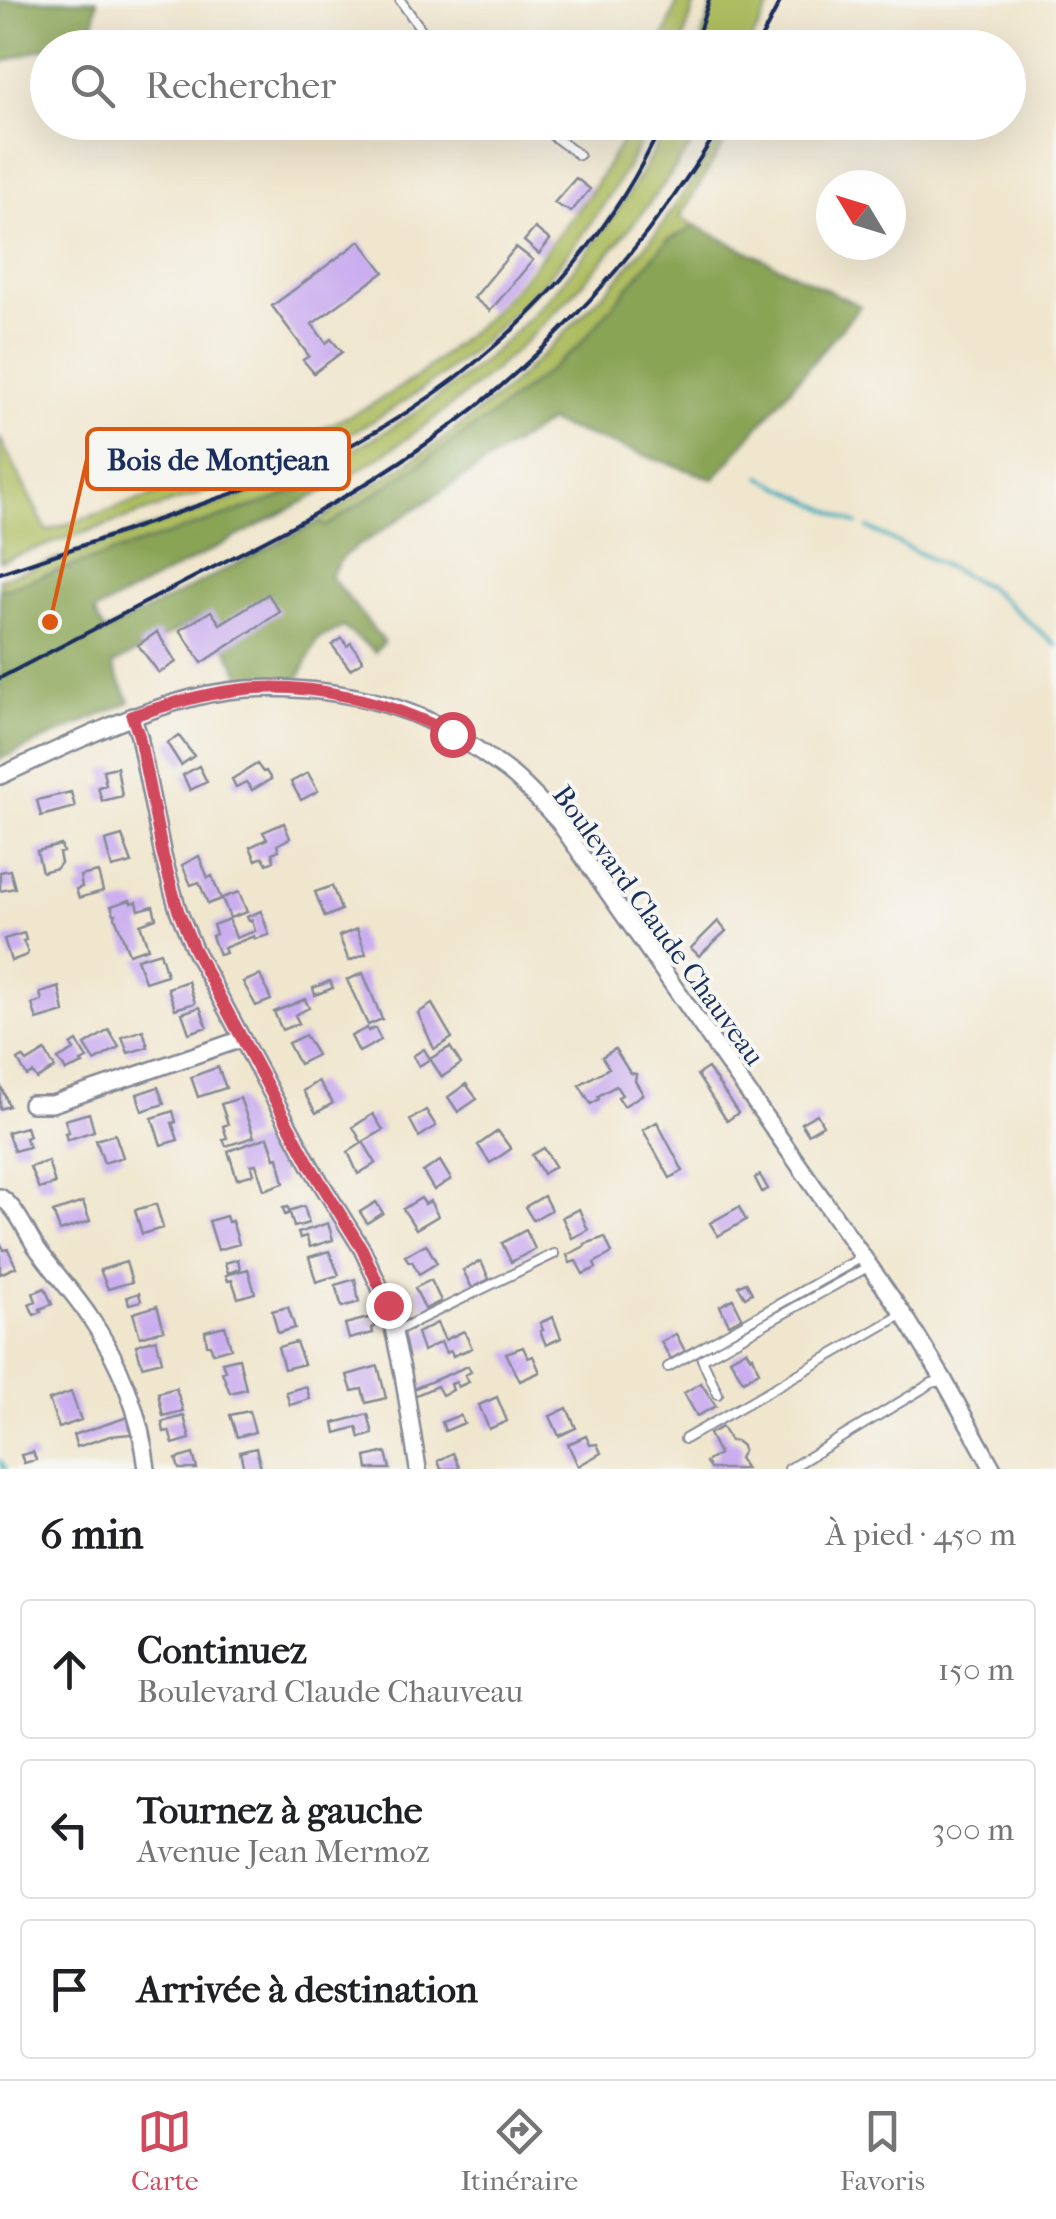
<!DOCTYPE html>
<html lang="fr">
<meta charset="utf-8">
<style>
:root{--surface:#fff;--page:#f6f6f6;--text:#202124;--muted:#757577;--line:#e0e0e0;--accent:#d1495b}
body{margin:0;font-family:"IM FELL French Canon",serif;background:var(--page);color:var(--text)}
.compass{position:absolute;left:816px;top:170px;width:90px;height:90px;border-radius:50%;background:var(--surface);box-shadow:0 10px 40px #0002;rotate:308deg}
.stop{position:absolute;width:30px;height:30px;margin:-22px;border:8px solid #d1495b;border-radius:50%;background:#fff}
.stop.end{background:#d1495b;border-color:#fff;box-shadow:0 2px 10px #0008}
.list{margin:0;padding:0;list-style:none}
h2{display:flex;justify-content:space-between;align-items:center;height:130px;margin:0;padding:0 40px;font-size:42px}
h2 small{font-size:32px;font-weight:400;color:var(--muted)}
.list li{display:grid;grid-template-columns:65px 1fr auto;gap:30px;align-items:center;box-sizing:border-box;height:140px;margin:0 20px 20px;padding:0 20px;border:2px solid var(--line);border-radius:10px}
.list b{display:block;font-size:38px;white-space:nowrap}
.list p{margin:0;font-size:32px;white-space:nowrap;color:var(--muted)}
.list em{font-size:32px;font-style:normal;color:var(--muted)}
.icon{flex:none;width:55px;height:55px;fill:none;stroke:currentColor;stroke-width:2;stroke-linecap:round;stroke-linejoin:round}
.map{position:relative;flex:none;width:1056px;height:1469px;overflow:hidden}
.search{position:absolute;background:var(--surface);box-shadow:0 10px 40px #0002;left:30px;right:30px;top:30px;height:110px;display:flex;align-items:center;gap:25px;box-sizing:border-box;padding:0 35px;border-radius:55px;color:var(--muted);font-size:38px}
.sheet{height:610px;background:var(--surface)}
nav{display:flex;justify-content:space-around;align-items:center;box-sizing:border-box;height:140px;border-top:2px solid var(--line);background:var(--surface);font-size:28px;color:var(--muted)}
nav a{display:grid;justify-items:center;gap:5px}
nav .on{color:var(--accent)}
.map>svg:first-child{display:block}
.green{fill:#aebd60;stroke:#64765f;stroke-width:2.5}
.forest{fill:#8aa456;stroke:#526a5a;stroke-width:2.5}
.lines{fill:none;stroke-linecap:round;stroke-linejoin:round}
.stream{stroke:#3dabbc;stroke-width:4}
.building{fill:#caadef}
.lane-casing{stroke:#868a96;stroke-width:12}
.street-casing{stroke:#868a96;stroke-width:20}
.lane{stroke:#fff;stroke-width:8}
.street{stroke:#fff;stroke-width:15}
.rail{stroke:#1b2f5e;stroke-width:4}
.route{stroke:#d1495b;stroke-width:12}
.labels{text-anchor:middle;stroke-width:8;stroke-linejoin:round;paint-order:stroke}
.street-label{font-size:28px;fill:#1b2f5e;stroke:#f6f6f2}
.leader{fill:none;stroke:#de5710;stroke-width:4}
.callout-dot{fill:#de5710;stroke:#f6f6f2;stroke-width:4}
.callout{fill:#f6f6f2;stroke:#de5710;stroke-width:4}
.callout-label{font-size:30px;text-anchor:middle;font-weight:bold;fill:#1b2f5e}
</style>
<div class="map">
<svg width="1056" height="1469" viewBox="0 0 1056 1469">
<rect width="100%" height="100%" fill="#f6f6f2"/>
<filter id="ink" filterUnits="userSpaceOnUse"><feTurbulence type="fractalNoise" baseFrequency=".01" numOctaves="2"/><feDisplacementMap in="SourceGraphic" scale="20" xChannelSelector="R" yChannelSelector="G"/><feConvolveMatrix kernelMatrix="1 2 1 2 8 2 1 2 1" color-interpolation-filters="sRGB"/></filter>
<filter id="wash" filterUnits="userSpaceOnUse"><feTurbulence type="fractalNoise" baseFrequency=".0048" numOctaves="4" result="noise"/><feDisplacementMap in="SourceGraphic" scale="40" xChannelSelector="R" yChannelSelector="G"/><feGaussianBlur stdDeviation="2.25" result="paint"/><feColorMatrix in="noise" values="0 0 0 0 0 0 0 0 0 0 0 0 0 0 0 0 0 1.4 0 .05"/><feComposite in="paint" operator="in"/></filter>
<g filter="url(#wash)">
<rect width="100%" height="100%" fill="#f0e6ce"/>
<path class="green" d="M678,0H696L681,47H661Z
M714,0H773L748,47H699Z
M633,123H650C588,254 477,366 349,434C307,456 261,472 216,488C144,513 72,537 0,561V438L47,531L258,460L371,405L418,376L489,316L532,268L591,192Z
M669,123H705C679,166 648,206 616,245C531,347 435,428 320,493L314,483L276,499L0,590V579C65,557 130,535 195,512C243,496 292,481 337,458C482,386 596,266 669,123Z
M730,123H736L680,217L696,226L667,241L577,348L494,414L325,527L319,521L438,443L501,394L548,350L617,280L661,227Z"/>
<path class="forest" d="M0,0H97L93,32L0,63Z
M696,226L860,306L714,479L548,422L343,556L330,576L384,642L375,652L343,627L318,639L297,682L241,677L209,614L112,665L130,702L0,759V590L276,499L315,483L320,493L94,612L105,632L319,521L325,527L494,414L577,348L667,241Z"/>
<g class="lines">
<path class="stream" d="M761,477L857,524
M868,528L988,587L1056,645
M0,1461L5,1469"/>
</g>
<g id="blocks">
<path class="building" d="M576,178L590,189L571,212L554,203Z
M535,228L550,240L539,254L524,241Z
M360,241L384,272L312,324L326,343L331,339L342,352L314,373L303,360L309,356L272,306Z
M516,247L533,260L490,311L474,298Z
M268,594L280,612L202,663L180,630L211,611L220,624Z
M157,632L176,662L159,673L138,645Z
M342,638L347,646L351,643L363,661L350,669L332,645Z
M179,736L194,756L181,765L167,743Z
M257,764L263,772L266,771L271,779L252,790L246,782L236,787L232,779Z
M199,766L207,782L190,790L183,775Z
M117,767L122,796L102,801L98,787L106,785L103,770Z
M308,773L318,791L301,800L291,782Z
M71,792L75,807L41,816L37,800Z
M284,823L290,838L277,845L279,850L272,853L274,861L267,864L263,857L256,860L250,847L267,839L263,832Z
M122,836L132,863L112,868L105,841Z
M61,845L63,852L59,853L61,863L57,868L42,872L37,851Z
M199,856L208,878L212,876L221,899L208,904L199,882L191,885L182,865Z
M10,870L15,888L0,891V872Z
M98,872L103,891L79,898L76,889L82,887L80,876Z
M332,886L341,910L325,917L315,892Z
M239,892L247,912L230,918L222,898Z
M130,900L131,903L137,902L139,910L153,906L156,918L140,924L148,948L129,954L115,917L116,914H114L111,906Z
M261,911L269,935L255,939L254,936L224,948L226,953L219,955L212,936L216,934L213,925L229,919L236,938L255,931L252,920L249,921L247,917Z
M718,921L726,931L699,956L691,948Z
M357,929L366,954L349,961L339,936Z
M24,933L26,940L23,941L28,952L27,955L11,961L4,939Z
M160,952L167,975L145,982L137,959Z
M363,973L382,1019L368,1025L347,980Z
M260,975L271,1000L256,1006L243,982Z
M188,981L195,1003L175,1009L168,988Z
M330,981L333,988L315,995L313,988Z
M59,987L64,1012L37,1020L32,1004L42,1001L40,993Z
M305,999L309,1008L295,1015L299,1023L282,1030L274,1012Z
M432,1004L452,1038L434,1049L418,1013Z
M200,1007L207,1027L189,1033L182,1013Z
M367,1028L368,1031L375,1028L381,1040L359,1052L351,1036Z
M109,1030L119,1047L95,1061L85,1045Z
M143,1030L148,1047L128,1053L122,1037Z
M305,1035L317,1055L299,1064L288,1043Z
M77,1041L87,1059L81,1062L83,1064L66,1071L58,1059L74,1050L71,1045Z
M450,1047L461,1064L442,1077L430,1059Z
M424,1049L430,1059L419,1066L413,1056Z
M615,1049L630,1073L636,1074L635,1081L643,1094L624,1106L618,1097L622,1095L616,1086L598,1096L599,1099L591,1104L579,1085L609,1068L602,1057Z
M45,1051L55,1068L37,1079L33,1073L27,1076L18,1060L23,1057L27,1062Z
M218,1067L226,1088L198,1097L191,1077Z
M708,1068L738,1113L727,1121L697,1075Z
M318,1081L333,1103L316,1113L303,1091Z
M0,1084L9,1106L0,1109Z
M466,1084L477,1099L458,1112L448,1097Z
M158,1087L164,1104L142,1111L137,1094Z
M240,1098L254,1137L226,1146L223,1139L227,1138L223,1126L228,1124L221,1104Z
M426,1110L436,1126L419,1137L410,1120Z
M173,1111L176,1122L172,1123L178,1140L161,1145L152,1118Z
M89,1113L94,1131L67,1140L65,1133L69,1132L65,1120Z
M373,1114L383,1130L363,1142L376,1163L358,1174L348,1152L362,1143L353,1127Z
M817,1114L823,1125L808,1134L801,1123Z
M657,1122L683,1171L670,1178L643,1130Z
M26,1127L29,1136L25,1138L29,1147L14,1151L7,1132Z
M498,1131L511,1149L490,1163L478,1145Z
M115,1134L123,1157L104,1163L96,1140Z
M268,1137L275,1158L278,1157L284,1183L264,1190L256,1164L251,1165L254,1174L237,1179L228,1151Z
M544,1148L555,1166L543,1174L532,1155Z
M48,1161L55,1184L39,1189L30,1167Z
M440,1161L451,1179L434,1190L423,1172Z
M760,1175L768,1189L762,1192L755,1178Z
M544,1196L551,1210L533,1220L525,1207Z
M421,1198L425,1204L430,1201L438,1216L416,1229L403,1209Z
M83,1202L90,1221L60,1231L53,1212Z
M376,1202L383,1213L367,1223L360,1212Z
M156,1204L163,1228L142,1234L135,1210Z
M304,1206L309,1223L294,1227L290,1213L285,1215L283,1208L288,1207L289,1211Z
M739,1207L746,1220L718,1236L710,1223Z
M579,1209L588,1230L572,1238L562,1217Z
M226,1216L228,1222L232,1221L239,1244L218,1250L209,1221Z
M328,1223L333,1240L310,1247L306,1236L300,1238L298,1233Z
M526,1230L535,1249L511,1262L502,1243Z
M605,1237L612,1253L594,1263L596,1268L583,1274L576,1261L570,1263L567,1255L585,1246V1244Z
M0,1242L4,1250L8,1249L16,1267L0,1274Z
M426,1244L437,1263L419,1274L412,1261L409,1262L405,1256Z
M329,1251L339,1275L316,1282L309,1257Z
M238,1259L240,1269L228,1273L225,1263Z
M481,1261L489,1279L472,1288L463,1270Z
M126,1262L132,1282L108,1289L100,1270Z
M248,1269L255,1293L238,1298L232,1280L228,1281L226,1275Z
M355,1279L359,1302L342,1307L335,1285Z
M431,1280L441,1301L425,1309L415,1288Z
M746,1282L752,1293L745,1297L738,1286Z
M45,1288L52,1304L40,1309L41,1312L34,1315L29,1304L36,1301L33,1293Z
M139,1293L141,1301L129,1304L127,1297Z
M733,1299L742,1317L729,1324L720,1306Z
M157,1306L164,1330L140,1337L133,1313Z
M288,1307L295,1328L278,1333L272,1311Z
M372,1317L375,1327L372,1328L373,1333L349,1339L345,1324Z
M553,1317L561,1338L546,1345L540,1331L543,1330L540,1323Z
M437,1323L445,1340L464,1331L472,1348L453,1356L451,1351L446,1353L441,1342L423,1351L417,1333Z
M225,1326L231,1348L213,1353L210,1345H207L205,1331Z
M676,1334L685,1351L671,1359L661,1342Z
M156,1339L162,1361L142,1366L136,1345Z
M296,1342L304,1364L284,1369L278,1347Z
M523,1347L528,1358L533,1356L540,1372L520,1381L506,1353Z
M746,1350L751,1358L753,1356L759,1372L743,1381L730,1359Z
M239,1358L246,1389L230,1393L222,1372L225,1371L222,1362Z
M378,1366L386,1398L366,1403L362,1389L352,1391L347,1375Z
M468,1366L471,1372L465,1375L469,1382L458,1387L456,1382L451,1384L453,1390L442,1395L437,1386L414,1396L413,1389Z
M701,1383L716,1406L697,1416L684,1393Z
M306,1386L310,1399L290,1405L286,1392Z
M176,1388L183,1411L163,1416L158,1393Z
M71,1392L81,1420L59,1428L49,1400Z
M497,1397L507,1421L489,1429L479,1405Z
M567,1408L576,1428L559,1436L550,1416Z
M249,1411L255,1432L237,1437L230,1415Z
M368,1414L373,1434L360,1438L357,1427L336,1433L334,1423Z
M460,1415L464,1423L445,1431L442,1422Z
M184,1416L190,1439L173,1444L169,1431L164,1432L162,1422Z
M128,1417L131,1434L110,1436L77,1447L73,1435Z
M722,1427L730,1441H736L742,1446L743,1451L739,1458L746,1469H710L706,1462L719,1454L709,1434Z
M586,1436L590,1445L597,1444L601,1453L578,1466L568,1444Z
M256,1448L261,1468L244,1469L240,1452Z
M33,1452L36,1460L24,1463L21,1455Z
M386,1452L390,1469H368L366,1457Z
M453,1453L460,1469H441L438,1461Z
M193,1454L197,1469H179L176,1459Z"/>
</g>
</g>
<g filter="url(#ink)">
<use href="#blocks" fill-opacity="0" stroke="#868a96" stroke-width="2.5"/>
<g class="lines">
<g class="lane-casing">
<path id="lane" d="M400,0L423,32L443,48
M534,122L579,155
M394,1332L554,1254
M668,1367L864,1256
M718,1394L702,1359L871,1265
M685,1439L903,1314
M789,1469L932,1383L944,1380"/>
</g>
<g class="street-casing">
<path id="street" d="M132,716L139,736L163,856L178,910L194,949L311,1167L362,1249L388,1305L403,1374L418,1469
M0,776C63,748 125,715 192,698C263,679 358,689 425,719C455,733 483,753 509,772C527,786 543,805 558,821L908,1321L944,1380L993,1469
M31,1104H52L242,1039
M0,1197C17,1208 25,1230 36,1247C53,1271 73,1292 89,1316C120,1361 141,1415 147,1469"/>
</g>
<use href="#lane" class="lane"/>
<use href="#street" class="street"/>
<path class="rail" d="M694,48L709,0
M756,48L781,0
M0,573C72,549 145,525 216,499C254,486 294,474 330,456C474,384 596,270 663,122
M0,678C65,644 130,610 196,576C275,536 353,496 426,444C547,360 647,247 723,122"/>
</g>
</g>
<g class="lines" filter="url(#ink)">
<path class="route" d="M388,1305L362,1249L311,1167L194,949L178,910L163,856L139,736L132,716C167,705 201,694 237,690C307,680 390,702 452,734"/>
</g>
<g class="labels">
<g class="street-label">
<text transform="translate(659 925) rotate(54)" y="10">Boulevard Claude Chauveau</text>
</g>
</g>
<path class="leader" d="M50 622L87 459"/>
<circle class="callout-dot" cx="50" cy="622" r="10"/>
<rect class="callout" x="87" y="429" width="262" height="60" rx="10"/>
<g class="callout-label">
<text x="218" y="470">Bois de Montjean</text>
</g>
</svg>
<svg class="compass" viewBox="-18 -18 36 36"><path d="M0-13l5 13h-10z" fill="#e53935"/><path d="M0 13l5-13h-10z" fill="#757577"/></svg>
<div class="stop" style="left:452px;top:734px"></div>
<div class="stop end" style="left:388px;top:1305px"></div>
<div class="search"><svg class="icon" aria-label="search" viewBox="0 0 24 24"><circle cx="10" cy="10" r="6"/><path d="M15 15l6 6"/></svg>Rechercher</div>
</div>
<section class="sheet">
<h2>6 min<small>À pied · 450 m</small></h2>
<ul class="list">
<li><svg class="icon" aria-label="ahead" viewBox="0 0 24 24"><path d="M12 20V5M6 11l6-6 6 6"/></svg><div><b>Continuez</b><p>Boulevard Claude Chauveau</p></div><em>150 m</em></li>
<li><svg class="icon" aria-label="left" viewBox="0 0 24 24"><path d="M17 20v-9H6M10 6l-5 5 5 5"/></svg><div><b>Tournez à gauche</b><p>Avenue Jean Mermoz</p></div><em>300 m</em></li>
<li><svg class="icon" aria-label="arrive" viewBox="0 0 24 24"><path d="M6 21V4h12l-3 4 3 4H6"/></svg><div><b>Arrivée à destination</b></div></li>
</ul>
</section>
<nav>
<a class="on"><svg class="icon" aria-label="map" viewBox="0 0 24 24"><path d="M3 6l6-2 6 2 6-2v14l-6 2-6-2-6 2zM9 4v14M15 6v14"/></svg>Carte</a>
<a><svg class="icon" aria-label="directions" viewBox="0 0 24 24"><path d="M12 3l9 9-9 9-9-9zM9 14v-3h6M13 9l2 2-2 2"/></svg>Itinéraire</a>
<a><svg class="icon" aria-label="saved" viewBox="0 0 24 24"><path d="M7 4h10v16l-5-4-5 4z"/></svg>Favoris</a>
</nav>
